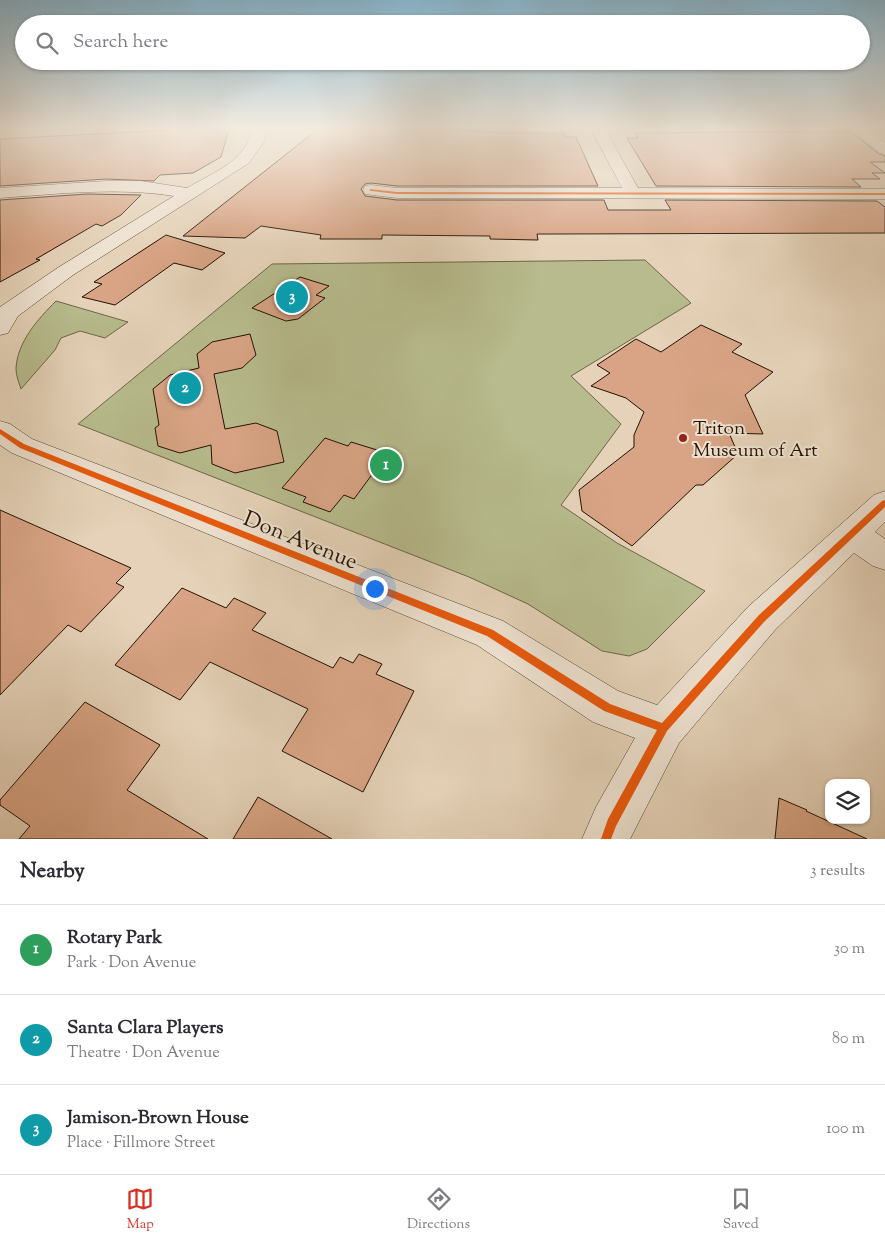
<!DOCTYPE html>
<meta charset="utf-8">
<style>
:root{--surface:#fff;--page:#f7f7f7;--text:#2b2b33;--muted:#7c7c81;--line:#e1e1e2;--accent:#d93025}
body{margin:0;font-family:"Sorts Mill Goudy",serif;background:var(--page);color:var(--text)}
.controls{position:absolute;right:15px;bottom:15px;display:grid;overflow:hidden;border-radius:10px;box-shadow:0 1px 4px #0004}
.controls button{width:45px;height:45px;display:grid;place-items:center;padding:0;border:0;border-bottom:1px solid var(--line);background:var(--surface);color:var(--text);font:25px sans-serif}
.you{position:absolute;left:374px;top:588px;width:18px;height:18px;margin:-12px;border:4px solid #fff;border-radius:50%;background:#1a73e8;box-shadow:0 0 0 8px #1a73e833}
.badge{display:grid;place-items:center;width:32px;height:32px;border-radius:50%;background:var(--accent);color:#fff;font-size:16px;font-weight:700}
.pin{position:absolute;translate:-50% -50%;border:2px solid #fff;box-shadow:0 1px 5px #0006}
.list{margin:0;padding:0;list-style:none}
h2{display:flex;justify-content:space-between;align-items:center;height:65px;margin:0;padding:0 20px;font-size:21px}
h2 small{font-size:16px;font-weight:400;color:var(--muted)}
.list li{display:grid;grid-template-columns:32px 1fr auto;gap:15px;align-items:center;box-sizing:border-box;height:90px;padding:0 20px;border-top:1px solid var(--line)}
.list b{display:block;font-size:19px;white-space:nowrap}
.list p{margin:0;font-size:16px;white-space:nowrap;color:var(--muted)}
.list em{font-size:16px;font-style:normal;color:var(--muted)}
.icon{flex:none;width:28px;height:28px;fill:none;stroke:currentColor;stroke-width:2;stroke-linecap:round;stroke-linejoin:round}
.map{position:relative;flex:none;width:885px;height:839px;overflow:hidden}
.search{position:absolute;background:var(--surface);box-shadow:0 1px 4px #0004;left:15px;right:15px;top:15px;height:55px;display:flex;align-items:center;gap:12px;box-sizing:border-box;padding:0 18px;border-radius:28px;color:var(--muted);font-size:19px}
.sheet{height:335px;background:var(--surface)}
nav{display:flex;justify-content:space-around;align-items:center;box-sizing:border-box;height:70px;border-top:1px solid var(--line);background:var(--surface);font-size:14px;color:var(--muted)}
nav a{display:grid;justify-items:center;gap:2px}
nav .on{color:var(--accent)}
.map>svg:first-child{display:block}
.green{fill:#b7bb8d;stroke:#6e6647}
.building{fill:#d8a485;stroke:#241101}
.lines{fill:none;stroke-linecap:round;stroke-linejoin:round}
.minor-casing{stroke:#54412f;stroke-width:1}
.minor{fill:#eee2d1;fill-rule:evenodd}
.cycleway-casing{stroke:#eee2d1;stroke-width:3}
.cycleway{fill:#e8590c;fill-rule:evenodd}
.poi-dot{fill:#8f2418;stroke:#eee2d1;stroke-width:2}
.labels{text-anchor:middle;stroke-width:4;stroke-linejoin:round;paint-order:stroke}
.poi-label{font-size:19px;fill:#241101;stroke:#eee2d1;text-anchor:start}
.near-street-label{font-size:22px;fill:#241101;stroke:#eee2d1}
</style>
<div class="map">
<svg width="885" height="839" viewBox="0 0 885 839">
<rect width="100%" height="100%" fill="#e5d2b8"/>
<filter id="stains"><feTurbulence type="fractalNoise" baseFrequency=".004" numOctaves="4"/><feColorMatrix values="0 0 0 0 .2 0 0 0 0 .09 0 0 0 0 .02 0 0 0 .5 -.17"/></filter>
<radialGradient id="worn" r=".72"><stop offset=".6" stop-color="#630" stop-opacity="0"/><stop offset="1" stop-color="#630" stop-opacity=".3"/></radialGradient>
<path class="green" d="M645,260L691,303L571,376L621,424L561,505L617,543L705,591L647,649L629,656L602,651L528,604L469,577L78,424L272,264Z
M56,301L128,322L105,338L80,331L61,338L55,350L21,389C19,383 16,375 16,369C17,342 38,319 56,301Z"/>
<path class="building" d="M188,129H229L221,157L193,173L160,175L154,181L106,179L0,186V139Z
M318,129H447L507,133H564L565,137H576L598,186H397L371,183L365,184L361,189L365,196L397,200H604L608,210H671L665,200L877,201L885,207V233L553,234H537L538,240L490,239V236L382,235V239H320L321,235L261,226L245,238L183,236Z
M850,131L879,154L885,156V162H870L885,173H872L880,179H852L861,187L656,186L627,138H638L635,133Z
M87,194L141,195L121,215L102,226L96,224L36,259L40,260L0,282V200Z
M166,235L225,253L202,270L174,263L115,305L82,297L102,284L94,282Z
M300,277L329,286L316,295L325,298L298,319L286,321L252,308Z
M701,325L742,344L732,352L773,372L745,395L763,434L729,433L738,454L703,485H696L632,546L582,511L579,490L634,447V435L644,412L626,398L591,386L610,373L597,365L636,339L661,352Z
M250,334L256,355L242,368L214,374L225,429L256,423L277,431L284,462L235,473L212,464L211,445L180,453L158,446L155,428L159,425L153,389L170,375L199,368L197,354L212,342Z
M325,438L348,446L351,442L377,450L369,461L379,465L354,499L344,495L330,512L303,502L306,497L282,488Z
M0,510L131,568L116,583L124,587L81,632L68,625L0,695Z
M182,588L226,608L234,598L266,613L252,630L333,668L340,657L353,663L359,654L382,664L376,674L414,691L363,792L282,751L308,709L210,662L180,700L115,665Z
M85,702L160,745L127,790L208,839H19L30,826L0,805V800Z
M258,797L332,839H233Z
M779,798L807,810L806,811L867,839H775Z"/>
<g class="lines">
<g class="minor-casing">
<path id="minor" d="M252,129H266L265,140L249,163L73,275L18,316L8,333L0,335V307L59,267L174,196C115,187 59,194 0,198V188L106,181H141L187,188C211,174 248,160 252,129Z
M591,129H605L638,188L885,189V199L397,198L365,194L363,190L365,186L371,185L397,188H622Z
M850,129H866L885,143V154L880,153Z
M0,421L10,424L32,439L503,621L618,691L657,705L749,606L874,495L885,491V522L875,532L885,539V570L873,566L854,553L775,630L679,743L630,839H582L596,807L635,738L593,722L477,645L12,453L0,445Z"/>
</g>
<use href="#minor" class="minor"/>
<g class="cycleway-casing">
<path id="cycleway" d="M370,189L397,192L885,193V195L397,194L371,191H370Z
M0,429L24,444L493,630L610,704L662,723L759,615L882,501L885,500V507L765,621L667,731L616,826L611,839H601L608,819L657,730L604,711L487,636L20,448L0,434Z"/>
</g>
<use href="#cycleway" class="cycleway"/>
</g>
<linearGradient id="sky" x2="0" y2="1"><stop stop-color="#87b6cf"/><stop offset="0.52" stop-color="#f3ebdf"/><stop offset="1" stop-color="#f3ebdf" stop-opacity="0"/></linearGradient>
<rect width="885" height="247" fill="url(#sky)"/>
<circle class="poi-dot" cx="683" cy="438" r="5"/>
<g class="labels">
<g class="poi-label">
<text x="693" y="434">Triton<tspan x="693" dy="22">Museum of Art</tspan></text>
</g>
<g class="near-street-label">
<text transform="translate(301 539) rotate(22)" y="8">Don Avenue</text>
</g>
</g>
<rect width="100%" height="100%" filter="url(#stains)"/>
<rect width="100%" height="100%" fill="url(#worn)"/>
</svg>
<div class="controls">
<button><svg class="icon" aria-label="layers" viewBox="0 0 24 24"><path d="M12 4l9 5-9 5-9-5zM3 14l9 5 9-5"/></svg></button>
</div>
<div class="you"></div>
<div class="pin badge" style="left:386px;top:465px;background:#2e9e5b">1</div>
<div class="pin badge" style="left:185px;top:388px;background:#0f9aa8">2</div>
<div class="pin badge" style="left:292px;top:297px;background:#0f9aa8">3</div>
<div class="search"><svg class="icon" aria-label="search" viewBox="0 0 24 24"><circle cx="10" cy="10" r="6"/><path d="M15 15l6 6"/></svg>Search here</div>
</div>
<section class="sheet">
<h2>Nearby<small>3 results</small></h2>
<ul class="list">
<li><span class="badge" style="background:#2e9e5b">1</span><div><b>Rotary Park</b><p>Park · Don Avenue</p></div><em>30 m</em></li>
<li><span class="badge" style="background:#0f9aa8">2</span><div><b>Santa Clara Players</b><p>Theatre · Don Avenue</p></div><em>80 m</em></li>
<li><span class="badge" style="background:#0f9aa8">3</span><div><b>Jamison-Brown House</b><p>Place · Fillmore Street</p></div><em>100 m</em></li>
</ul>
</section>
<nav>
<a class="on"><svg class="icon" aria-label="map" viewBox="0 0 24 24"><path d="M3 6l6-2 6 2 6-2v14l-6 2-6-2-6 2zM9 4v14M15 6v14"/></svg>Map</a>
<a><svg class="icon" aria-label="directions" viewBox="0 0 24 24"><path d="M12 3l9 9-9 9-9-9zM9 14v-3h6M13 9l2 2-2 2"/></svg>Directions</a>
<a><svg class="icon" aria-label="saved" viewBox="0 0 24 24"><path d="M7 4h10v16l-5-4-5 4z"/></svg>Saved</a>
</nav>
